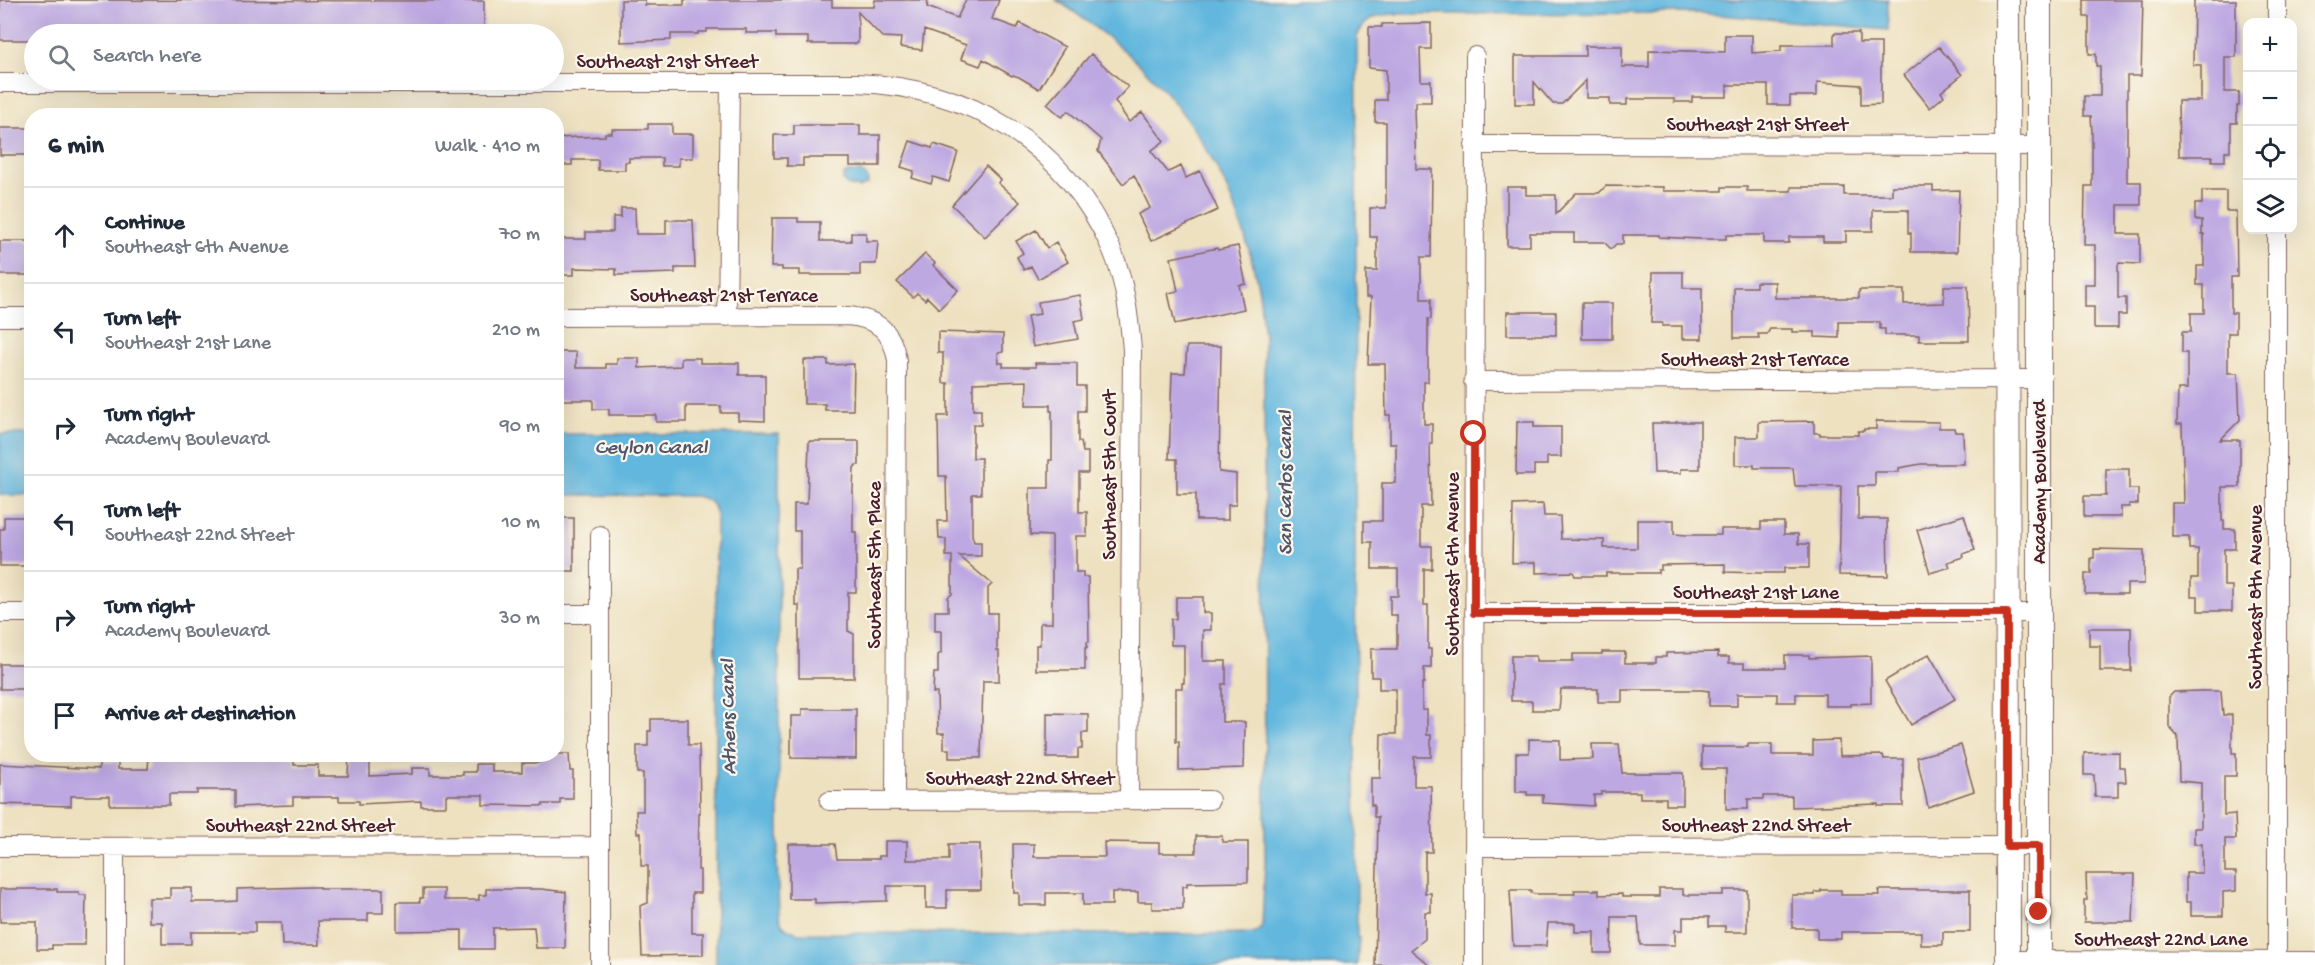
<!DOCTYPE html>
<meta charset="utf-8">
<style>
:root{--surface:#fff;--page:#f6f6f7;--text:#1f2937;--muted:#747a83;--line:#e0e1e3}
body{margin:0;font-family:"Gochi Hand",sans-serif;background:var(--page);color:var(--text)}
.controls{position:absolute;right:18px;top:18px;display:grid;overflow:hidden;border-radius:12px;box-shadow:0 6px 24px #0002}
.controls button{width:54px;height:54px;display:grid;place-items:center;padding:0;border:0;border-bottom:2px solid var(--line);background:var(--surface);color:var(--text);font:30px sans-serif}
.stop{position:absolute;width:18px;height:18px;margin:-14px;border:4px solid #c8321e;border-radius:50%;background:#fff}
.stop.end{background:#c8321e;border-color:#fff;box-shadow:0 2px 6px #0008}
.list{margin:0;padding:0;list-style:none}
h2{display:flex;justify-content:space-between;align-items:center;height:78px;margin:0;padding:0 24px;font-size:26px}
h2 small{font-size:20px;font-weight:400;color:var(--muted)}
.list li{display:grid;grid-template-columns:39px 1fr auto;gap:18px;align-items:center;box-sizing:border-box;height:96px;padding:0 24px;border-top:2px solid var(--line)}
.list b{display:block;font-size:22px;white-space:nowrap}
.list p{margin:0;font-size:20px;white-space:nowrap;color:var(--muted)}
.list em{font-size:20px;font-style:normal;color:var(--muted)}
.icon{flex:none;width:33px;height:33px;fill:none;stroke:currentColor;stroke-width:2;stroke-linecap:round;stroke-linejoin:round}
.map{position:relative;flex:none;width:2315px;height:965px;overflow:hidden}
.search{position:absolute;background:var(--surface);box-shadow:0 6px 24px #0002;left:24px;top:24px;width:540px;height:66px;display:flex;align-items:center;gap:15px;box-sizing:border-box;padding:0 21px;border-radius:33px;color:var(--muted);font-size:22px}
.panel{position:absolute;background:var(--surface);box-shadow:0 6px 24px #0002;left:24px;top:108px;width:540px;height:654px;border-radius:24px}
.map>svg:first-child{display:block}
.water{fill:#62b7de;stroke:#566b84;stroke-width:1.5}
.building{fill:#bda8e2}
.lines{fill:none;stroke-linecap:round;stroke-linejoin:round}
.minor-casing{stroke:#83635f;stroke-width:20}
.tertiary-casing{stroke:#83635f;stroke-width:26}
.minor{stroke:#fff;stroke-width:18}
.tertiary{stroke:#fff;stroke-width:24}
.route{stroke:#c8321e;stroke-width:8}
.labels{text-anchor:middle;stroke-width:4.5;stroke-linejoin:round;paint-order:stroke}
.street-label{font-size:20px;fill:#4a1f2b;stroke:#fbf7ec}
.water-label{font-size:21px;font-style:italic;fill:#52546a;stroke:#fbf7ec}
</style>
<div class="map">
<svg width="2315" height="965" viewBox="0 0 2315 965">
<rect width="100%" height="100%" fill="#fbf7ec"/>
<filter id="ink" filterUnits="userSpaceOnUse"><feTurbulence type="fractalNoise" baseFrequency=".0167" numOctaves="2"/><feDisplacementMap in="SourceGraphic" scale="12" xChannelSelector="R" yChannelSelector="G"/><feConvolveMatrix kernelMatrix="1 2 1 2 8 2 1 2 1" color-interpolation-filters="sRGB"/></filter>
<filter id="wash" filterUnits="userSpaceOnUse"><feTurbulence type="fractalNoise" baseFrequency=".008" numOctaves="4" result="noise"/><feDisplacementMap in="SourceGraphic" scale="24" xChannelSelector="R" yChannelSelector="G"/><feGaussianBlur stdDeviation="1.35" result="paint"/><feColorMatrix in="noise" values="0 0 0 0 0 0 0 0 0 0 0 0 0 0 0 0 0 1.4 0 .05"/><feComposite in="paint" operator="in"/></filter>
<g filter="url(#wash)">
<rect width="100%" height="100%" fill="#eee1c0"/>
<path class="water" d="M1056,0H1888V30L1699,13L1396,14C1377,15 1364,18 1357,37L1355,513L1357,937L1359,938L1357,965H716V511C711,500 706,498 694,496L557,495V434H779V849L777,859L779,916C781,927 788,929 798,933L1191,934L1253,933L1258,931L1262,926L1265,863L1264,336C1261,316 1261,296 1256,277C1233,176 1184,94 1101,32C1086,21 1072,9 1056,0Z
M851,172H861L867,177L868,184L859,188L847,185L843,181L844,174Z
M0,434H31V495H0Z"/>
<g id="blocks">
<path class="building" d="M0,0L484,1V34H276L277,28L239,26L232,32H209V34H138V32H110V34H34V40H0Z
M621,0H645V5H684V0H832V7H874L875,0H928L927,7L957,18L966,0H999L992,19L1017,28L1020,23L1065,47L1039,89L1019,77L1013,75L1012,76L983,59L980,66L961,59L966,45L924,30L922,50L900,47L901,38L882,37L858,12V43L854,44H808V37H776V33H746V29H707V32H698V34H671V40L621,42Z
M2084,0H2143L2141,76H2127V182H2141V205H2118V234H2140V264L2119,263L2118,265V298H2126V315H2118V328H2094V307H2085V284H2095V245H2084L2085,186H2092V132L2091,116H2084V96H2100V66H2096V54H2089V17H2084Z
M2194,0H2236V57H2225V92H2239V106H2237V123H2231V140H2230V151H2225V161H2212V156H2179L2178,101H2201V65H2193Z
M1431,23V49H1420L1421,81H1431V102H1416V108H1414L1416,169H1432L1431,257H1421V299H1431V319H1428V382H1424V424H1432V444H1430L1431,506H1421V546H1432V569H1424V605H1428V649H1431V668H1424V683H1422V710H1427V735H1431V757H1414V786H1431L1432,852H1425V893H1431V912H1425V939L1411,950L1429,965H1375L1378,817H1374V805H1371V778H1380L1381,734H1396V689H1379V677H1371V649H1397V615H1390V596H1398V569H1372V542H1364V521H1382V483H1395V478H1396V444H1390V415H1386L1385,364H1368L1371,297H1366V271H1377V237H1370V208H1386V122H1375V100H1386V70L1369,68V27H1382V24Z
M1834,33H1859V43H1881V104L1861,105V85L1817,82V96H1790V105H1768V85H1727V97H1692V102H1674V99H1627V105H1610V98H1586V80L1562,104H1553L1534,82V104H1515V56H1585V46H1622V67H1649V50L1725,52V35H1752V53L1781,51V45H1834Z
M1939,47L1962,75L1941,92L1944,96L1930,108L1904,75Z
M1091,54L1128,87L1115,101L1129,122L1142,112L1164,141L1151,151L1168,172L1181,166L1186,178L1200,171L1218,210L1151,241L1138,214L1150,208L1134,175L1123,184L1098,151L1101,140L1068,111L1062,117L1047,104Z
M648,124H672V134H693V158H679V166H662V158H629V162H625V170H598V160H572V165H556V138L605,136V133H612V129H648Z
M794,125H860V135H880V166H850V158H803V166H787V158H774V135H794Z
M0,128H32V155H0Z
M910,141L932,148L934,144L958,152L949,182L933,177L931,184L912,178L914,171L901,167Z
M986,166L1001,180L998,183L1020,202L985,237L952,205Z
M1606,186L1663,187V191H1722V187H1747V191H1791V187H1844V195H1892V186H1933V191L1959,190L1957,252H1911V233H1908V210H1873V231H1846V242H1823V237H1789V243H1764V235H1726V239H1700L1659,237V235H1623V244H1616L1611,249L1604,242H1574V233H1530V246H1507V187H1526V195H1556V214L1576,193H1599Z
M2202,191H2226V211H2236L2237,277H2231V313H2236V333H2228V373H2238L2240,420L2220,440H2240V487H2222V521H2224V529H2235V549H2224V586H2232V611H2198V596H2191V578H2198V549H2189V537H2172V503H2184L2182,424H2177L2178,389H2187V353H2182V332H2191V313H2204V285H2197V266H2204V234H2202V220H2195V204H2202Z
M621,208H635L636,234H666V220H693L695,268H675V273L616,275V269L574,268V275H556V239H586V232H613V217H621Z
M772,218H798V222H820V241H851V233H866V241H878L876,264H860V275H800V270H782V267H771Z
M1036,230L1047,248L1056,242L1068,262L1038,279L1031,266L1024,270L1017,257L1023,253L1016,241Z
M0,241H32V275H0Z
M1238,246L1246,284L1239,285L1244,309L1175,324L1168,293L1178,291L1171,258L1217,248L1218,250Z
M925,254L935,263L933,265L958,290L939,309L927,297L925,300L917,293L913,297L897,282Z
M1653,272H1683V288H1702V339H1682V326H1662V323H1651Z
M1756,282H1775V298H1859V290H1904V304L1944,303V286H1968L1969,341H1919V335H1885V329H1880V322H1839V338L1815,337V332H1792V329H1770L1767,334H1758L1759,338H1734V287H1756Z
M1080,295L1084,319L1074,321L1078,339L1033,347L1027,316L1040,314L1038,302Z
M1582,303H1612V339H1582Z
M1507,312H1556V335H1507Z
M938,332L1003,334V352L998,353L999,363H1003V367H1036L1035,363H1077V386H1085V411H1078V442H1081L1083,452H1088V473H1079V512H1087V536H1076V572H1083V577H1088L1089,642H1087V648H1085V670H1036V645H1040V623H1052V536L1030,535V488H1049V460H1052V411H1050V405H1026L1027,381L973,383V410H981V425H973V458H981V494H972V535L974,542H981V556H959L992,584L988,588V613H997V651H999V681H983L981,758H949V749H944V733H938L937,693H933L934,673H938V655L941,653V631H935V611H948V597L952,594V556H946V539H939L938,521H947L946,476H939L938,416H948V383H943V353H938Z
M1187,346H1221L1219,472L1236,474V505H1228V520H1196V494H1177V459H1169L1172,373H1185Z
M556,352H576V368H606V364H617V358H639V368L681,366V358H700V363H739V375H765V421L738,420V413H721V406H686V422H656V415H609V409H593V400H556Z
M804,360H828V365L854,364L853,410H825V404H804Z
M1814,421V433H1820V435H1858V431H1864V429H1876V421L1939,422V428H1954L1955,432H1963L1964,464H1921L1899,468V472H1875V486H1858V519H1887L1888,576L1839,575L1841,486H1795L1793,468H1754V465H1735V437H1759V422Z
M1517,422H1534V427H1561V457H1547V465H1534V475H1516Z
M1676,422H1700V469H1681V473H1654L1652,423H1676Z
M809,441H859V465H856L854,468L853,489V532H856V592H848V631L854,634V678H799V605H795V569H800V531H794V504H807Z
M2106,469H2129V489H2138V504H2129V507H2121V517H2084V496H2106Z
M1543,504L1544,516H1560L1561,539L1604,540V548H1637V520H1674V534L1686,535H1721V529H1761V522H1784V534H1798V544H1809V568H1784V573H1761L1725,572V564L1661,565V570H1658V573H1606V576H1575L1573,572L1536,573V562L1512,563L1513,505Z
M1964,515L1975,550L1963,554L1964,557L1948,562L1950,567L1930,573L1917,530Z
M4,517H32V564H27V566H0V529H4Z
M556,518H574V571H556Z
M2094,549L2144,550V584H2127V594H2085V574H2091V558H2094Z
M1176,597H1203V613H1211V630H1203V661H1226V684H1222V722H1245L1244,768L1179,770V742H1176V688H1182V683H1184V645H1171V619H1176Z
M2089,628H2131V671H2100V646H2089Z
M1602,652H1625V663H1656V657H1666V653L1718,652V657H1729V663H1744V668H1785V655H1809V658L1871,656V703L1851,704V706H1825V694H1796V702H1777V694H1737V706H1709V691L1701,690H1622V702H1598V689H1561L1559,710H1532V701H1511V656H1536V661H1573V654H1602Z
M1929,654L1955,699L1911,725L1885,681Z
M0,664H32V689H0Z
M2199,691H2221L2223,715H2232V753H2236V776H2224V815L2235,814L2236,839H2225V872H2236V891L2223,892V916H2191V902H2186V873H2202V844H2194V828H2201V783L2179,781L2178,737L2169,727V697L2174,692Z
M802,709H856V759L791,758V716H802Z
M1047,713L1088,714V733H1082V749H1078V758H1047Z
M651,719H688V745H699L700,813H699L698,870H700V893H692V933H703V955L642,956L640,906L648,903V866H641V833H637L636,811H643V773H637V746H648V731H651Z
M1529,739L1560,740V760L1593,759L1592,744H1619L1622,773H1683V805H1666V798H1640V792H1601V795H1594V806L1543,803V795H1527V792H1516V753H1529Z
M1839,740L1840,756L1883,755L1884,759H1903V806H1878V804L1792,807V796H1763V799H1748V809H1726V769H1702V747H1748V744H1772V755H1813V741Z
M1961,745L1974,791L1928,807L1917,757Z
M2119,752V767H2125L2126,782H2118V797H2095L2094,775H2084V753Z
M216,754L294,757V765H318V776H348L349,754H370V776L412,774V768H430V775H463V772H476V764H492V772H522V763H538V754H569L570,771H573V799H560V804H543V806L483,805V795H446V806H421V801L359,804V801H339V797H293V805L235,807V790H197V794H169V805H110V796H71V806L0,804V764L99,769V762H118V769H148L149,757H216Z
M1196,836H1222V842H1248V882L1187,883V886H1183V909H1152V902H1138V892H1112V905H1083V893H1046V905H1019V893H1014L1013,844H1034V857H1105L1104,842L1159,843V853H1196Z
M885,841H907V860H949V844H980L981,890H947V908H926V886H887V901L815,903V899H789V844H835L837,859H879V856H885Z
M2086,874H2135L2133,922H2084V900H2087Z
M311,887H319V889H383V913H368V921H318L319,945H282L281,922H255V932H191V944H162V922H149V898H170V888H192V902H219L237,901V889Z
M0,889H57V892H79V895H86L85,945H52V949H37V922H0Z
M423,889H444V900H479V895H486V889H541L566,892L565,948H536L534,927L493,928V949H462V930L397,931V902H420V898H423Z
M1659,889H1683V895H1723V890H1747V932H1725V926H1709V917H1683V930H1675V945H1640L1638,917H1612L1611,953H1594V932H1575V923H1548L1546,946H1513L1510,890H1531V893L1536,894H1575L1574,890H1599V895L1622,894V897H1659Z
M1821,890H1841V895H1880L1879,890H1970V932H1943V945H1921V932H1841V939H1817V928H1792V895H1815V892H1821Z"/>
</g>
</g>
<g filter="url(#ink)">
<use href="#blocks" fill-opacity="0" stroke="#83635f" stroke-width="1.5"/>
<g class="lines">
<g class="minor-casing">
<path id="minor" d="M2277,0V22
M0,83H857C969,87 1064,143 1111,248C1125,280 1129,315 1132,350L1129,799
M1474,145L2039,146
M0,317H32
M556,317L848,316C877,319 892,330 897,360L895,800
M727,317L730,83
M1473,381L2038,379
M600,535V965
M0,613H32
M1474,613H2039
M556,614H600
M829,801L1210,800
M0,847L600,846
M1474,847L2039,846
M2008,960L2315,961
M115,965V847
M1474,965L1475,56
M2277,965V230"/>
</g>
<g class="tertiary-casing">
<path id="tertiary" d="M2007,0L2008,965
M2039,0V965"/>
</g>
<use href="#minor" class="minor"/>
<use href="#tertiary" class="tertiary"/>
</g>
</g>
<g class="lines" filter="url(#ink)">
<path class="route" d="M1474,434V613H2007V846H2039V912"/>
</g>
<g class="labels">
<g class="street-label">
<text x="667" y="67">Southeast 21st Street</text>
<text x="1757" y="130">Southeast 21st Street</text>
<text x="724" y="301">Southeast 21st Terrace</text>
<text x="1755" y="365">Southeast 21st Terrace</text>
<text transform="translate(1108 475) rotate(-90)" y="7">Southeast 5th Court</text>
<text transform="translate(2038 482) rotate(-90)" y="7">Academy Boulevard</text>
<text transform="translate(1451 564) rotate(-90)" y="7">Southeast 6th Avenue</text>
<text transform="translate(873 565) rotate(-90)" y="7">Southeast 5th Place</text>
<text x="1756" y="598">Southeast 21st Lane</text>
<text transform="translate(2254 597) rotate(-90)" y="7">Southeast 8th Avenue</text>
<text x="1020" y="784">Southeast 22nd Street</text>
<text x="300" y="831">Southeast 22nd Street</text>
<text x="1756" y="831">Southeast 22nd Street</text>
<text x="2161" y="945">Southeast 22nd Lane</text>
</g>
<g class="water-label">
<text x="651" y="453">Ceylon Canal</text>
<text transform="translate(1284 483) rotate(-90)" y="7">San Carlos Canal</text>
<text transform="translate(727 717) rotate(-91)" y="7">Athens Canal</text>
</g>
</g>
</svg>
<div class="controls">
<button>+</button>
<button>−</button>
<button><svg class="icon" aria-label="locate" viewBox="0 0 24 24"><circle cx="12" cy="12" r="6"/><path d="M12 2v4M12 18v4M2 12h4M18 12h4"/></svg></button>
<button><svg class="icon" aria-label="layers" viewBox="0 0 24 24"><path d="M12 4l9 5-9 5-9-5zM3 14l9 5 9-5"/></svg></button>
</div>
<div class="stop" style="left:1474px;top:434px"></div>
<div class="stop end" style="left:2039px;top:912px"></div>
<div class="search"><svg class="icon" aria-label="search" viewBox="0 0 24 24"><circle cx="10" cy="10" r="6"/><path d="M15 15l6 6"/></svg>Search here</div>
<section class="panel">
<h2>6 min<small>Walk · 410 m</small></h2>
<ul class="list">
<li><svg class="icon" aria-label="ahead" viewBox="0 0 24 24"><path d="M12 20V5M6 11l6-6 6 6"/></svg><div><b>Continue</b><p>Southeast 6th Avenue</p></div><em>70 m</em></li>
<li><svg class="icon" aria-label="left" viewBox="0 0 24 24"><path d="M17 20v-9H6M10 6l-5 5 5 5"/></svg><div><b>Turn left</b><p>Southeast 21st Lane</p></div><em>210 m</em></li>
<li><svg class="icon" aria-label="right" viewBox="0 0 24 24"><path d="M7 20v-9h11M14 6l5 5-5 5"/></svg><div><b>Turn right</b><p>Academy Boulevard</p></div><em>90 m</em></li>
<li><svg class="icon" aria-label="left" viewBox="0 0 24 24"><path d="M17 20v-9H6M10 6l-5 5 5 5"/></svg><div><b>Turn left</b><p>Southeast 22nd Street</p></div><em>10 m</em></li>
<li><svg class="icon" aria-label="right" viewBox="0 0 24 24"><path d="M7 20v-9h11M14 6l5 5-5 5"/></svg><div><b>Turn right</b><p>Academy Boulevard</p></div><em>30 m</em></li>
<li><svg class="icon" aria-label="arrive" viewBox="0 0 24 24"><path d="M6 21V4h12l-3 4 3 4H6"/></svg><div><b>Arrive at destination</b></div></li>
</ul>
</section>
</div>
